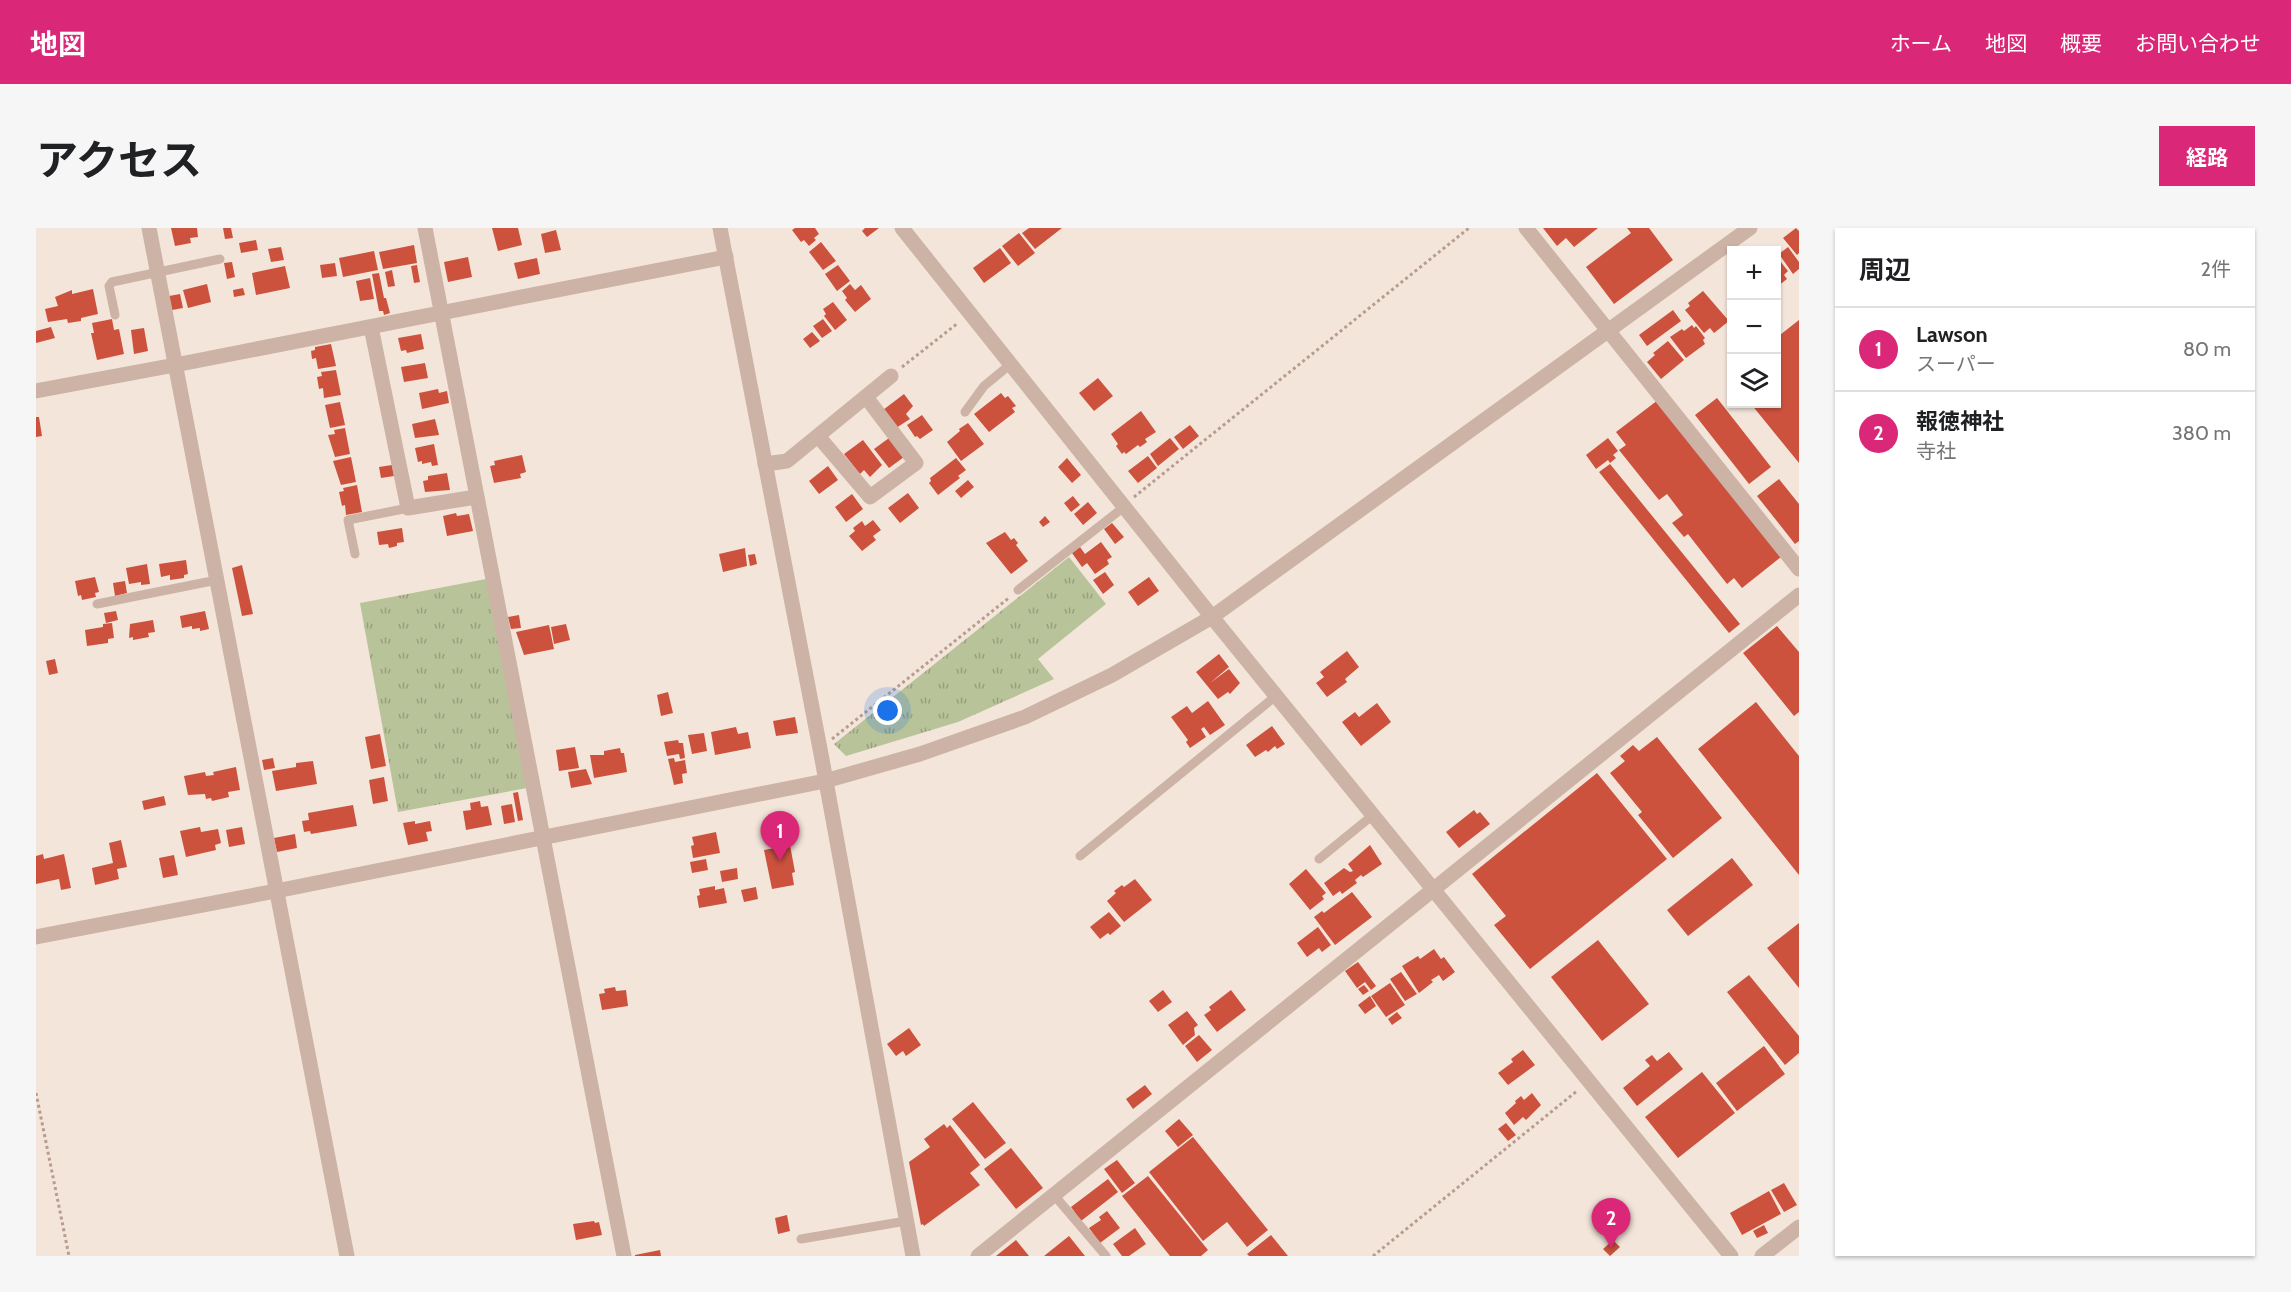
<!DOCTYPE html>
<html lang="ja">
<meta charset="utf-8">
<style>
:root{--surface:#fff;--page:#f6f6f6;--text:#202124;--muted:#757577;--line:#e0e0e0;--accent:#db2777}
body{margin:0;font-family:Cabin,"Noto Sans JP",sans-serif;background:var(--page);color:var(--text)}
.controls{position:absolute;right:18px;top:18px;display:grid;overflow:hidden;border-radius:0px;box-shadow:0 2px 4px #0004}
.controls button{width:54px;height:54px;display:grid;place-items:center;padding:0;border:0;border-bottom:2px solid var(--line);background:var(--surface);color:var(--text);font:30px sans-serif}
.you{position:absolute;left:852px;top:483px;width:21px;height:21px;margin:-15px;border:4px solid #fff;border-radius:50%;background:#1a73e8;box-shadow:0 0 0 9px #1a73e833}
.badge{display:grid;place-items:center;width:39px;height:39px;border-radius:50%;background:var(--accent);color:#fff;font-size:20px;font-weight:700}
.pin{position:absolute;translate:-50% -50px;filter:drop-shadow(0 2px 3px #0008)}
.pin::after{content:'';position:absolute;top:32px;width:21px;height:18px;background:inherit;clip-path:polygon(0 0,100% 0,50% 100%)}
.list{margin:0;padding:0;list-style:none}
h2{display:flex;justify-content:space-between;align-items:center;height:78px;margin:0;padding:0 24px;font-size:26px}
h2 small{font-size:20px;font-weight:400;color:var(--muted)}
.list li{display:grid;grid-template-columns:39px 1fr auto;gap:18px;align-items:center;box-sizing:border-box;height:84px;padding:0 24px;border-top:2px solid var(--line)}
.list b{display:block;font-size:22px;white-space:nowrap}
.list p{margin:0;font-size:20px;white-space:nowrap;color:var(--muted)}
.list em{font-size:20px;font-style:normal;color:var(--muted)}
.icon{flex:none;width:33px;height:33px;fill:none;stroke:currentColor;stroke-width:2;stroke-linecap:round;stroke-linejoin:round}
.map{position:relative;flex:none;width:1763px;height:1028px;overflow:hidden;border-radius:0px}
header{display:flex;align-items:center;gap:36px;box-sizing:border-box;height:84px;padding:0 30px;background:var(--accent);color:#fff}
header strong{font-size:28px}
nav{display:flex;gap:33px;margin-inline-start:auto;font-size:21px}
.intro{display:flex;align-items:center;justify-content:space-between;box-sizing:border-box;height:144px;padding:0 36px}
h1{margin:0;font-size:42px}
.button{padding:15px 27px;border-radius:0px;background:var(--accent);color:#fff;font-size:21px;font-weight:700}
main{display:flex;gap:36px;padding:0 36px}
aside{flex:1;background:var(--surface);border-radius:0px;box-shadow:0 2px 4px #0004}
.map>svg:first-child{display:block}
.grass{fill:url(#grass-tufts)}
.building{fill:#cd523e}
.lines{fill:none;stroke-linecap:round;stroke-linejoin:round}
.path{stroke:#b89c8f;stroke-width:3;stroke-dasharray:3 3;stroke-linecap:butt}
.service{stroke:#ccb3a5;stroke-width:9}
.minor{stroke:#ccb3a5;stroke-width:15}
.tertiary{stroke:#ccb3a5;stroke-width:15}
</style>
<header>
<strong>地図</strong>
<nav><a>ホーム</a><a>地図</a><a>概要</a><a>お問い合わせ</a></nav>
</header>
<div class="intro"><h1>アクセス</h1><a class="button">経路</a></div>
<main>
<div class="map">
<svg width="1763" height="1028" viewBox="0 0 1763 1028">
<defs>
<pattern id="grass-tufts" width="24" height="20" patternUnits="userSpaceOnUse" patternTransform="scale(1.5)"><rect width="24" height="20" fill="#b9c399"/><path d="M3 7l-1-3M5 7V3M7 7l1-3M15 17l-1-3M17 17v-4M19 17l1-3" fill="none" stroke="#979f7d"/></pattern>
</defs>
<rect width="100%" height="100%" fill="#f3e5da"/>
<path class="grass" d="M1033,329L1070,376L1002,431L1018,451L922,494L810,528L798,516Z
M450,351L491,560L362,584L324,375Z"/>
<path class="building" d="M135,0H161L162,9L154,10L155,15L139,18Z
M187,0H195L197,10L189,11Z
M456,0H482L486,17L462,23Z
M759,0H779L783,6L778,10L780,12L773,18L768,12L765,14L756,2Z
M829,0H843L831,9L826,3Z
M993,0H1026L999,21L986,5Z
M1507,0H1562L1538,19L1530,10L1521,18Z
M1591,0H1613L1637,32L1578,76L1550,39L1595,5Z
M1760,0L1763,3V25L1761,27L1747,10Z
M520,2L525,22L509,25L505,6Z
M983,5L999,25L982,38L966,18Z
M220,12L222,22L205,25L203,15Z
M785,14L800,33L787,42L773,24Z
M378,17L381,35L347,41L343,24Z
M245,19L248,32L235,34L232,21Z
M1752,19L1763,34V41L1757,46L1743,26Z
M964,20L975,35L948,55L937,40Z
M338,23L342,42L307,49L303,30Z
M1740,28L1752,43L1748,47L1751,51L1742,58Z
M432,29L436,49L412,54L408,34Z
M501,30L504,46L482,51L478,35Z
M196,34L199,49L191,51L188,35Z
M299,35L301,48L286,50L284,37Z
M381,37L384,54L378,55L375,38Z
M802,37L814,53L801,63L789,46Z
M249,38L254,60L220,67L216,45Z
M356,42L359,58L352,59L349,44Z
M343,45L348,70H350L354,85L348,87L347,83H343L336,46Z
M334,50L338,71L324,73L320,53Z
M171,56L175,74L152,80L147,62Z
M814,56L819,62L825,57L835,71L819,84L809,72L811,70L806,63Z
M207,60L209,67L198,69L197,62Z
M57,61L62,86L45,90V93L32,95L31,91L12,94L9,81L22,78L19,69L36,62V66Z
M1667,63L1693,93L1678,105L1674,100L1668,105L1649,82L1654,78L1652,75Z
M144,66L147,80L136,82L133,68Z
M797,74L811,92L799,102L788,88L790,86L787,81Z
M1637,82L1645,93L1611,118L1603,107Z
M76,91L78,102L83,101L88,126L61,132L55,105H58L56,95Z
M787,91L796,103L786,110L777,98Z
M1763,92V235L1715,176H1740V110Z
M1656,97L1658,100L1660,98L1669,110L1667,112L1669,116L1650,130L1634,109L1646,101L1648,103Z
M15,99L19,110L0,115V103Z
M108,100L112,123L98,126L95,102Z
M776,104L784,113L774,120L767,111Z
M385,106L388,121L371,125L370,122L365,123L362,110Z
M1632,113L1648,132L1625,151L1611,134L1619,127L1617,125Z
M295,116L300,138L282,141L280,130L276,131L275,123L279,122V119Z
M389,135L392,150L368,154L365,139Z
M300,142L305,167L288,170L287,160L283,161L281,149L286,148L285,144Z
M1062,150L1077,168L1058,183L1043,165Z
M402,161L403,165L411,163L413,175L386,181L383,165Z
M965,165L969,170L972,168L980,178L976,180L979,184L953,204L938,186Z
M868,166L877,178L870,186L874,191L860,200L847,182Z
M1681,170L1735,239L1713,256L1659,187Z
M1622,172L1745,329L1706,360L1698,350L1691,356L1652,306L1648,309L1636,295L1647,287L1631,266L1623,272L1583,222L1590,217L1580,204Z
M304,174L309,197L294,200L289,177Z
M1105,183L1120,204L1109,211L1111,214L1104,219L1102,217L1090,226L1088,224L1086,226L1080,218L1082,216L1075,206Z
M886,187L897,202L884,211L881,208L879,209L871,197Z
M0,189H3L6,208L0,209Z
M399,191L403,207L379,210L376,196Z
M932,195L948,216L925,233L911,214L924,203L923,201Z
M1154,197L1163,208L1147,221L1138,209Z
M309,200L314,226L299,229L292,207L299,206L298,202Z
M853,210L868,229L853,240L838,221Z
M1134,210L1143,221L1122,238L1114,226Z
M1572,210L1582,223L1577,227L1580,230L1574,235L1572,232L1560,241L1550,227Z
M827,212L846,237L834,249L828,242L824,246L808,226Z
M398,216L402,237L396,238L395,234L386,236V233L382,234L379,220Z
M486,227L490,244L484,246L485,250L458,255L454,238L459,237L458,233Z
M1112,228L1121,240L1102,255L1092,243Z
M315,229L320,254L305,257L297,233Z
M920,230L930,242L922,248L924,250L902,267L893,255L895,253L894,250Z
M1031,230L1045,247L1036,255L1022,239Z
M1574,236L1704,396L1693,405L1563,244Z
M356,237L358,248L345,250L343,239Z
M792,238L802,252L783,266L773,253Z
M411,245L414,262L389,264L387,253L392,252V248Z
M1743,251L1763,276V313L1759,316L1721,268Z
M932,252L938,259L925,270L919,263Z
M321,257L326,284L310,287L309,277L306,278L303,264L308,263L307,260Z
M872,265L883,280L864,295L852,280Z
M816,266L827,281L810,294L799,279Z
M1037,268L1044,277L1035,284L1028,275Z
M1052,274L1061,285L1047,297L1038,286Z
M420,285L421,288L433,286L437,303L411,308L407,288Z
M1009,288L1014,294L1007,299L1003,294Z
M837,292L845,302L837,308L840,312L826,323L813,308L819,303L817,300L826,293L829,298Z
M1076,295L1088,309L1079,316L1068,301Z
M366,300L368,314L361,315V318L353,320L352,316L343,317L341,304Z
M969,304L975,312L978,310L982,315L980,317L992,333L975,346L950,315Z
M1065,314L1076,329L1071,332L1073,336L1059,346L1051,335L1046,339L1036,325L1044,319L1049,326Z
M709,320L711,338L687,344L683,326Z
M719,326L721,336L714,338L712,327Z
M150,332L152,346L148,347V350L134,352V347L125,349L123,336Z
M111,336L114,356L105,357V354L93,356L90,340Z
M206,337L217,386L206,388L196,340Z
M1069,344L1078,357L1067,366L1057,352Z
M59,349L63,364L59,365L60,369L46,372L45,367L42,368L39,353Z
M1113,349L1123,363L1102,378L1092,364Z
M89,353L91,365L79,368L77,355Z
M80,383L82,392L70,395L68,385Z
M169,383L173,401L164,403V400L156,401V398L146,400L144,388Z
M483,387L485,400L475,401L472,389Z
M117,392L119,404L112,405L113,409L97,412V409L93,410L94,396Z
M76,395L78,410L72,411V415L51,418L49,402L67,399V396Z
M530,396L534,412L518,416L515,399Z
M513,397L518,421L488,427L480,404Z
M1741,398L1763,424V484L1758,488L1707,425Z
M1311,423L1323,439L1309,451L1311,454L1291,469L1280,455L1288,449L1284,444Z
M1183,426L1193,439L1174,455L1193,441L1204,455L1194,466L1192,464L1182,471L1160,444Z
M19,431L22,445L13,447L10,433Z
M632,464L637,485L625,488L621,467Z
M1172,473L1189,497L1174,507L1168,499L1165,501L1170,509L1154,520L1150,514L1152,512L1135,489L1151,478L1156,485Z
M1720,474L1763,528V647L1662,521Z
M1341,475L1355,494L1325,518L1306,494L1319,484L1323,489Z
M759,489L762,505L740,508L737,493Z
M1236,498L1249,516L1241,521L1239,518L1232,524L1230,522L1219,529L1210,517Z
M700,499L702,506L712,504L715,520L679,527L675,504Z
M668,505L671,523L656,526L652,507Z
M344,506L350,538L335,541L329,509Z
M1621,509L1686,590L1637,630L1602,587L1606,584L1574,545L1589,533L1584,528L1597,517L1603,523Z
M642,512L643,515H647L649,530L644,531L643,526L631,528L628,514Z
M539,519L543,540L523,543L520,522Z
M584,520L585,525H588L591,544L558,550L554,527H568V523Z
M237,530L239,540L228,542L226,532Z
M638,530L639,534L649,532L651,545L646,546L647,555L638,557L632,531Z
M277,533L281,556L240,563L236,543L260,539V535Z
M200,539L204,562L192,564L193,569L176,573L175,570L170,571L169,566L152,567L148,548L169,544L170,548L178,547L177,544Z
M550,541L556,556L535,560L532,544Z
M1561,545L1631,631L1494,741L1458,697L1470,688L1436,646Z
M348,549L352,573L337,576L333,552Z
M482,564L487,592L482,593L477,565Z
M128,568L130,577L108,582L106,573Z
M444,573L445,579L452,578L456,597L430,602L427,583L435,582L434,575Z
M476,576L479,594L468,596L465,578Z
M317,577L321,598L275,606L274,603L268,604L266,593L273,592L272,585Z
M1438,582L1441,586L1444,584L1454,596L1423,620L1410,604Z
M379,593V596L394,593L396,603L390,604L392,613L372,617L367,595Z
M164,599L165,604L182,601L185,615L179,617L180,622L150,629L144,603Z
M206,599L209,616L193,619L190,602Z
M680,604L684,625L657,630L655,618L658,617L656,609Z
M259,606L261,620L241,624L238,610Z
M85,612L91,639L81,641L83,651L59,657L56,640L77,635L73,615Z
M754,617L759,644L756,645L758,657L736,661L728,622Z
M1334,617L1346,636L1327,649L1325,647L1319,652L1321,655L1306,666L1304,663L1297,668L1288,655L1308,640L1314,644L1317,643L1312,636Z
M7,626L8,631L28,626L35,660L25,662L23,651L0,656V628Z
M138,627L142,647L127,650L123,630Z
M1696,630L1717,657L1652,708L1631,682Z
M670,631L672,642L656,645L654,634Z
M701,640L702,651L686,654L684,643Z
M1270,641L1290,665L1286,668L1288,671L1274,682L1253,656Z
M1099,651L1116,672L1088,694L1071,673L1080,665L1078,663L1086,657L1088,659Z
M679,658V662L688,660L691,675L663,680L661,668L664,667L663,661Z
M720,659L722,671L708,674L705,662Z
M1316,664L1336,689L1299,717L1278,689L1286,683L1288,685Z
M1073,684L1085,698L1074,707L1072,705L1064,711L1054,699Z
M1763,695V760L1731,720Z
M1282,699L1295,717L1286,724L1283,720L1271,729L1261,715Z
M1562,712L1613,776L1566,813L1515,749Z
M1398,721L1405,731L1408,729L1419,744L1407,753L1403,747L1395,752L1397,754L1383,765L1366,738L1382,728L1384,731Z
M1322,734L1340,758L1335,762L1329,754L1321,760L1309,743Z
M1365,744L1381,766L1369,773L1354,751Z
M1713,747L1763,808V825L1749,837L1691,764Z
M1354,755L1369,777L1350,789L1335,768Z
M1328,757L1333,763L1327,767L1322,761Z
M579,759L580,763L590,762L592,778L566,782L563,766L569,765L568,761Z
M1127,762L1136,774L1122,784L1113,773Z
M1195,762L1210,782L1181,804L1168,787L1175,782L1173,779Z
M1334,768L1340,778L1329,786L1322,777Z
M1151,783L1162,797L1158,800L1159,807L1147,817L1132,797Z
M1361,784L1366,790L1356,797L1352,791Z
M873,800L885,817L870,828L867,823L860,828L851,816Z
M1163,807L1176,822L1161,834L1149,818Z
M1728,818L1749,846L1701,883L1680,855Z
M1487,822L1499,837L1472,857L1462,845L1477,834L1475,831Z
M1633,824L1647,841L1601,878L1587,860L1614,838L1609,832L1616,827L1621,833Z
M1666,844L1699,885L1642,930L1609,889Z
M1109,857L1116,866L1097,881L1090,871Z
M1496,865L1505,877L1490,892L1487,889L1478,897L1469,885L1480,875L1479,873L1485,868L1488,872Z
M937,874L970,915L949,931L916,891Z
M1143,891L1157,907L1142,919L1129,903Z
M1470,895L1480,907L1472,913L1462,901Z
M908,896L911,900L914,897L944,937L934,945L944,957L888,998L887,996L885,997L873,934L894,919L888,911Z
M1157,909L1232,1002L1211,1019L1191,994L1167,1013L1113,944Z
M975,920L1007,960L980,981L948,941Z
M1081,932L1099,955L1086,965L1068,941Z
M1112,948L1172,1022L1165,1028H1134L1086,968Z
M1072,951L1082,964L1045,993L1035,979Z
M1748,955L1761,977L1748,984L1735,962Z
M1733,963L1745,986L1706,1007L1694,985Z
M1071,983L1084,1000L1064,1015L1053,1000L1065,992L1063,989Z
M751,987L754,1003L742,1006L739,990Z
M558,993L559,995L563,994L566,1007L540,1012L537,996Z
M1728,997L1732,1005L1721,1010L1717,1003Z
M1099,1000L1110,1016L1093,1028H1086L1077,1016Z
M1235,1007L1252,1028H1213L1211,1026Z
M1033,1008L1049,1028H1008Z
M980,1012L993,1028H960Z
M1577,1012L1584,1019L1574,1028L1567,1021Z
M624,1022L625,1028H599V1027Z"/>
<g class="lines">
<path class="path" d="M866,139L922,95
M1098,269L1433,0
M796,511L974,369
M0,865L33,1028
M1337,1028L1541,863"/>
<path class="service" d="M79,87L73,58L76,54L184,31
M929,184L948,158L976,135
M319,326L312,292L372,280
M982,362L1088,279
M61,376L181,352
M1044,628L1241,467
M1283,631L1337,587
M1018,967L1070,1028
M765,1011L870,993"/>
<path class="minor" d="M113,0L311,1028
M389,0L588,1028
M866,0L1176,389L1695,1028
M1490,0L1763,341
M335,99L372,280L440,269
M0,163L139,137L690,29
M782,208L834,269L880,235L830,169
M729,236L751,233L855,148
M1726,1028L1763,999"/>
<path class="tertiary" d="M684,0L785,526L877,1028
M0,709L240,663L789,553L884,526L989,489L1076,447L1176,389L1714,0
M942,1028L1763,367"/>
</g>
</svg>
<div class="controls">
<button>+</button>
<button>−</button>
<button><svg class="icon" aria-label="layers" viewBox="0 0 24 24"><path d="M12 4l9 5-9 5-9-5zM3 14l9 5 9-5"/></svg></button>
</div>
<div class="you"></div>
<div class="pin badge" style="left:744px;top:633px">1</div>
<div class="pin badge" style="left:1575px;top:1020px">2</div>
</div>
<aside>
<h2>周辺<small>2件</small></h2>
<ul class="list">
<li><span class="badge">1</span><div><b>Lawson</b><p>スーパー</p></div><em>80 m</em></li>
<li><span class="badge">2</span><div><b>報徳神社</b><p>寺社</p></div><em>380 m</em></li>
</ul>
</aside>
</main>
